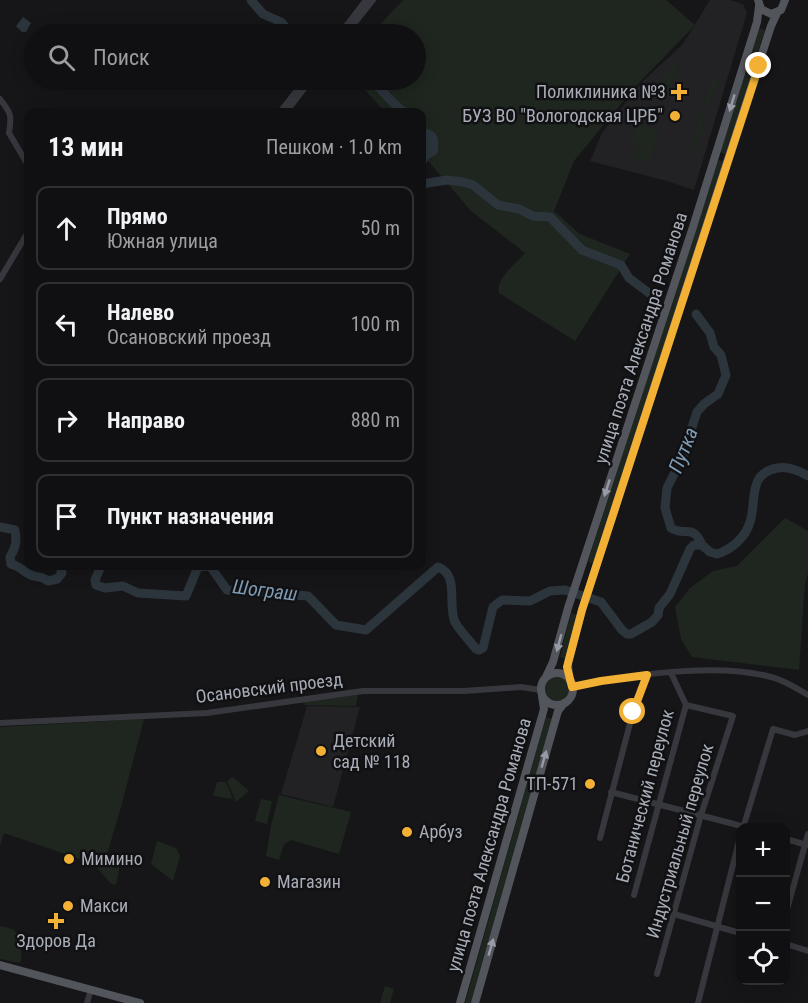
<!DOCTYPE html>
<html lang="ru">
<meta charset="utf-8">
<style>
:root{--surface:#101012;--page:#19191b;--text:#f1f3f6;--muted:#9c9d9f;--line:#303032}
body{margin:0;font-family:"Roboto Condensed",sans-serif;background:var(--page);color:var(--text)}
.controls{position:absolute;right:18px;bottom:18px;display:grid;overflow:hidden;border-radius:12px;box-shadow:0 3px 15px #0003}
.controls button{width:54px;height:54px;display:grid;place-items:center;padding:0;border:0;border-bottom:2px solid var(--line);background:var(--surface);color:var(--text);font:30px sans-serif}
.stop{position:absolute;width:18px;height:18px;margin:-14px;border:4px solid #f2b134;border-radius:50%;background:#fff}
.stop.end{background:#f2b134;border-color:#fff;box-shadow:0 2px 6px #0008}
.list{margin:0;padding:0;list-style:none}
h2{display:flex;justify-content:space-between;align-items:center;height:78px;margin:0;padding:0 24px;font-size:26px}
h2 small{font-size:20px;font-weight:400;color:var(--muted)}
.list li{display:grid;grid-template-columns:39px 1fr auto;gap:18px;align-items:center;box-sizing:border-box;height:84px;margin:0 12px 12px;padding:0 12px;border:2px solid var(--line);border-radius:12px}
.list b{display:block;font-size:22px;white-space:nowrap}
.list p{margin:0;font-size:20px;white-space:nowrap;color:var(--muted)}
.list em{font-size:20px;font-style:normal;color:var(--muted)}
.icon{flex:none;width:33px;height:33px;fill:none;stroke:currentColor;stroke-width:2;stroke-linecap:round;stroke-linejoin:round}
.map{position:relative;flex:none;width:808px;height:1003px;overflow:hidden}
.search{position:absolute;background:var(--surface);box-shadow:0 3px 15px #0003;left:24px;top:24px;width:402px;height:66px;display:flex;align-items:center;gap:15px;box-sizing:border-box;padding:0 21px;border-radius:33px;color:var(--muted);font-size:22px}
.panel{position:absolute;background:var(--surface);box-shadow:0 3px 15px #0003;left:24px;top:108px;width:402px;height:462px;border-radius:12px}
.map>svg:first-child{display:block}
.built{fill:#222225}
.green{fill:#1e261f}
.water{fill:#2c353c}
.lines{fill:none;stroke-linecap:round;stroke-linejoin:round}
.river{stroke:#2c353c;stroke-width:9}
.minor{stroke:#37383d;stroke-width:6}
.major{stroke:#53555c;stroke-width:8}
.oneway{fill:#979ba6}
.route{stroke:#f2b134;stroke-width:8}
.poi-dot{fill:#f2b134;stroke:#111113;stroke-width:2}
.labels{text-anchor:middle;stroke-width:5;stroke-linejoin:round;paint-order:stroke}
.poi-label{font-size:18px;fill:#a8adb8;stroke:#111113;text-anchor:start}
.street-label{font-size:18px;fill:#a8adb8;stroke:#111113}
.water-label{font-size:20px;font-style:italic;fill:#7f9bb3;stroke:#111113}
</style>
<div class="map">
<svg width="808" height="1003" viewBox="0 0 808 1003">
<rect width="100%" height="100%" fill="#161618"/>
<path class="built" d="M710,0H730L743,4L747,13L694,190L667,181L590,161L602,133L643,81L683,44Z
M307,706L360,707L333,807L281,794Z"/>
<path class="green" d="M403,0H666L695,25L634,88L574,161L554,211L580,234L630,254L575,341L499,293C495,280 516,263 525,253L471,211L422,154V112H385L356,80H416V34H371Z
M759,28L765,30L725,154L720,152Z
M675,61L679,62L669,97L653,92Z
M712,79L717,80L719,85L715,88L709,105L704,104Z
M701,113L705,114L701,125L705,131L700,134L695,151L690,150Z
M637,124L659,130L650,162L634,157L638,145L631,142Z
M717,160L723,161L593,564L588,562Z
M785,518L808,531V573L805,584L799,670L692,657L681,639L675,607L690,588L713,571L737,566Z
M571,613L578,615L566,659L560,657Z
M545 689a12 12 0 1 1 24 0a12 12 0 1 1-24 0Z
M358,695L356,706L304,705L305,701Z
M546,717L553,719L472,1003H465Z
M144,719L121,807L105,861L120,865L116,885L111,884L94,864L4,833L0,847V727Z
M233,777L249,791L236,802L227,781Z
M217,782H226L233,799L213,796Z
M279,795L351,812L339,854L291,840L284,844L279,860L266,856L271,826Z
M261,799L272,801L267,824L255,821Z
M157,841L176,848L180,856L173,881L151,864Z
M0,926C4,927 11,928 14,930C21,936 23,957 20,963L0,959Z
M385,986L394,989L390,1003H380Z"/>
<path class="water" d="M23,17L31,23L26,32H22L16,26Z
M428,129C440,132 439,144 437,154L427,157L422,152V130Z"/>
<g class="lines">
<path class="river" d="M251,0L263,14L281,22L292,34
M371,80C383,90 391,103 404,112
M422,139L433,146V151L425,156L422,162
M422,184L447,180L463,182L473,185L498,205L519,209L533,216L550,217L582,250L621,265L629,278L653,296
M696,314L710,333L714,347L721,355L726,375L718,394L704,404L697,412L692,427L690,442L667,488L665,508L671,528C685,537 693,523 702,545
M0,527L15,530C17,541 16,547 10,557L11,564C21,566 25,574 34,576C40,578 42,576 48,581L57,579L62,573L60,566
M101,566L95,580L96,585L105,588L123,586L138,593L186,596L198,567L210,566L227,590L308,596L336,625L366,630L438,567C460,575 447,605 455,622C460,631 469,640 476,649L479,650L483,648L493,607L502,600L530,601L550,591L565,590L601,602L622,630L627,634H631L652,622L658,615L659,608L670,594L690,549L694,545H702L710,552L717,554C731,550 746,537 750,522C757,501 747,474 777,468C788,466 798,470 808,476"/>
<path class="minor" d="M340,34L366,0
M346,34L373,0
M0,99C11,113 12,115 9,133L28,165
M280,112L305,80
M286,112L311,80
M0,279L28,232
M572,687C627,675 716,662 771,677C784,680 796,688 808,695
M0,723L207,713L363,691H464L521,687L541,690
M611,792L749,828
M743,828L773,729L795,735L808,731
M600,838L633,712L647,675
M786,839L807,845
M634,895L686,705
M786,913L808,834
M674,914L740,933
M786,944L808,951
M657,974L701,815L733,716L686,705L671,673
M87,1003L91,989
M698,1003L740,837"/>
<path class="major" d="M758,0L761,9L771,14L781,10L785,0
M541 689a16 16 0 1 1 32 0a16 16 0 1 1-32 0Z
M546,677L553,662L568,608L693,227L757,22L759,6
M569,679L568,663L582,610L771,26L777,13
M0,965L140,1003
M460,1003L544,709L542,696
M475,1003L558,711L564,703"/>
</g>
<defs><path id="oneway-solid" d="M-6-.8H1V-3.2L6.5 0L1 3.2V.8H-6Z" transform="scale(1.5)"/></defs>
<g class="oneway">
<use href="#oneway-solid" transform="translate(732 103) rotate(107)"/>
<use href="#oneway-solid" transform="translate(607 488) rotate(108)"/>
<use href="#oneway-solid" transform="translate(559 643) rotate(105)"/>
<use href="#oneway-solid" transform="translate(544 759) rotate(-74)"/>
<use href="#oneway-solid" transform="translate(491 947) rotate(-74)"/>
</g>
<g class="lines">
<path class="route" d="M633,712L647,675L601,681L572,687L567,667L582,610L759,66"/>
</g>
<g class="poi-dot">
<path d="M676 83h6v6h6v6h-6v6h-6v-6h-6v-6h6z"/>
<circle cx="675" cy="116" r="6"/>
<circle cx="321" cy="751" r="6"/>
<circle cx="590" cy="784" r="6"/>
<circle cx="407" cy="832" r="6"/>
<circle cx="69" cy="859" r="6"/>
<circle cx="265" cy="882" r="6"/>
<circle cx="68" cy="906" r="6"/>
<path d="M53 912h6v6h6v6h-6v6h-6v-6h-6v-6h6z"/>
</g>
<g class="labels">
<g class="poi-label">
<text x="666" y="98" text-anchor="end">Поликлиника №3</text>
<text x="663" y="122" text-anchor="end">БУЗ ВО "Вологодская ЦРБ"</text>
<text x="333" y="747">Детский<tspan x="333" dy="21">сад № 118</tspan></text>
<text x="578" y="790" text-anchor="end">ТП-571</text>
<text x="419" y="838">Арбуз</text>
<text x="81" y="865">Мимино</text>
<text x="277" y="888">Магазин</text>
<text x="80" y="912">Макси</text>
<text x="56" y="947" text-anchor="middle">Здоров Да</text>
</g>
<g class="street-label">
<text transform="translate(641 338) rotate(-72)" y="6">улица поэта Александра Романова</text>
<text transform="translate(269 688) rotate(-7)" y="6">Осановский проезд</text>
<text transform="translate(645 796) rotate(-75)" y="6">Ботанический переулок</text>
<text transform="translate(680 841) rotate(-74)" y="6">Индустриальный переулок</text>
<text transform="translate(489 845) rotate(-74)" y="6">улица поэта Александра Романова</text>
</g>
<g class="water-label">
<text transform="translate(683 450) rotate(-68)" y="7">Путка</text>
<text transform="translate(265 590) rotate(7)" y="7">Шограш</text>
</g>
</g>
</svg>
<div class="controls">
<button>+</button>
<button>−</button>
<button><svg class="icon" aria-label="locate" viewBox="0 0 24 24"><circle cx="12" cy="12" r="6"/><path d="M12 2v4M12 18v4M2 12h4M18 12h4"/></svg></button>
</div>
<div class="stop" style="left:633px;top:712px"></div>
<div class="stop end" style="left:759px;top:66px"></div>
<div class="search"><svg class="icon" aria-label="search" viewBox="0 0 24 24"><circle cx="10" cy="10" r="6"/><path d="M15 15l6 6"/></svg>Поиск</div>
<section class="panel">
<h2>13 мин<small>Пешком · 1.0 km</small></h2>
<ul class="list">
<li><svg class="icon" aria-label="ahead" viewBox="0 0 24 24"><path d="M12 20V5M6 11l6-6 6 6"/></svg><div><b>Прямо</b><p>Южная улица</p></div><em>50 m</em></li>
<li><svg class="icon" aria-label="left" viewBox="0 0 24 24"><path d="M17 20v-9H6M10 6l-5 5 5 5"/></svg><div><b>Налево</b><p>Осановский проезд</p></div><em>100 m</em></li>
<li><svg class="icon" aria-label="right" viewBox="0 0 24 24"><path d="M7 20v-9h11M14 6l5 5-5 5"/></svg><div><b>Направо</b></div><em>880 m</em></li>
<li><svg class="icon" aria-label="arrive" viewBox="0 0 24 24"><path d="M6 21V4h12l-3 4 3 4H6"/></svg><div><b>Пункт назначения</b></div></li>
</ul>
</section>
</div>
